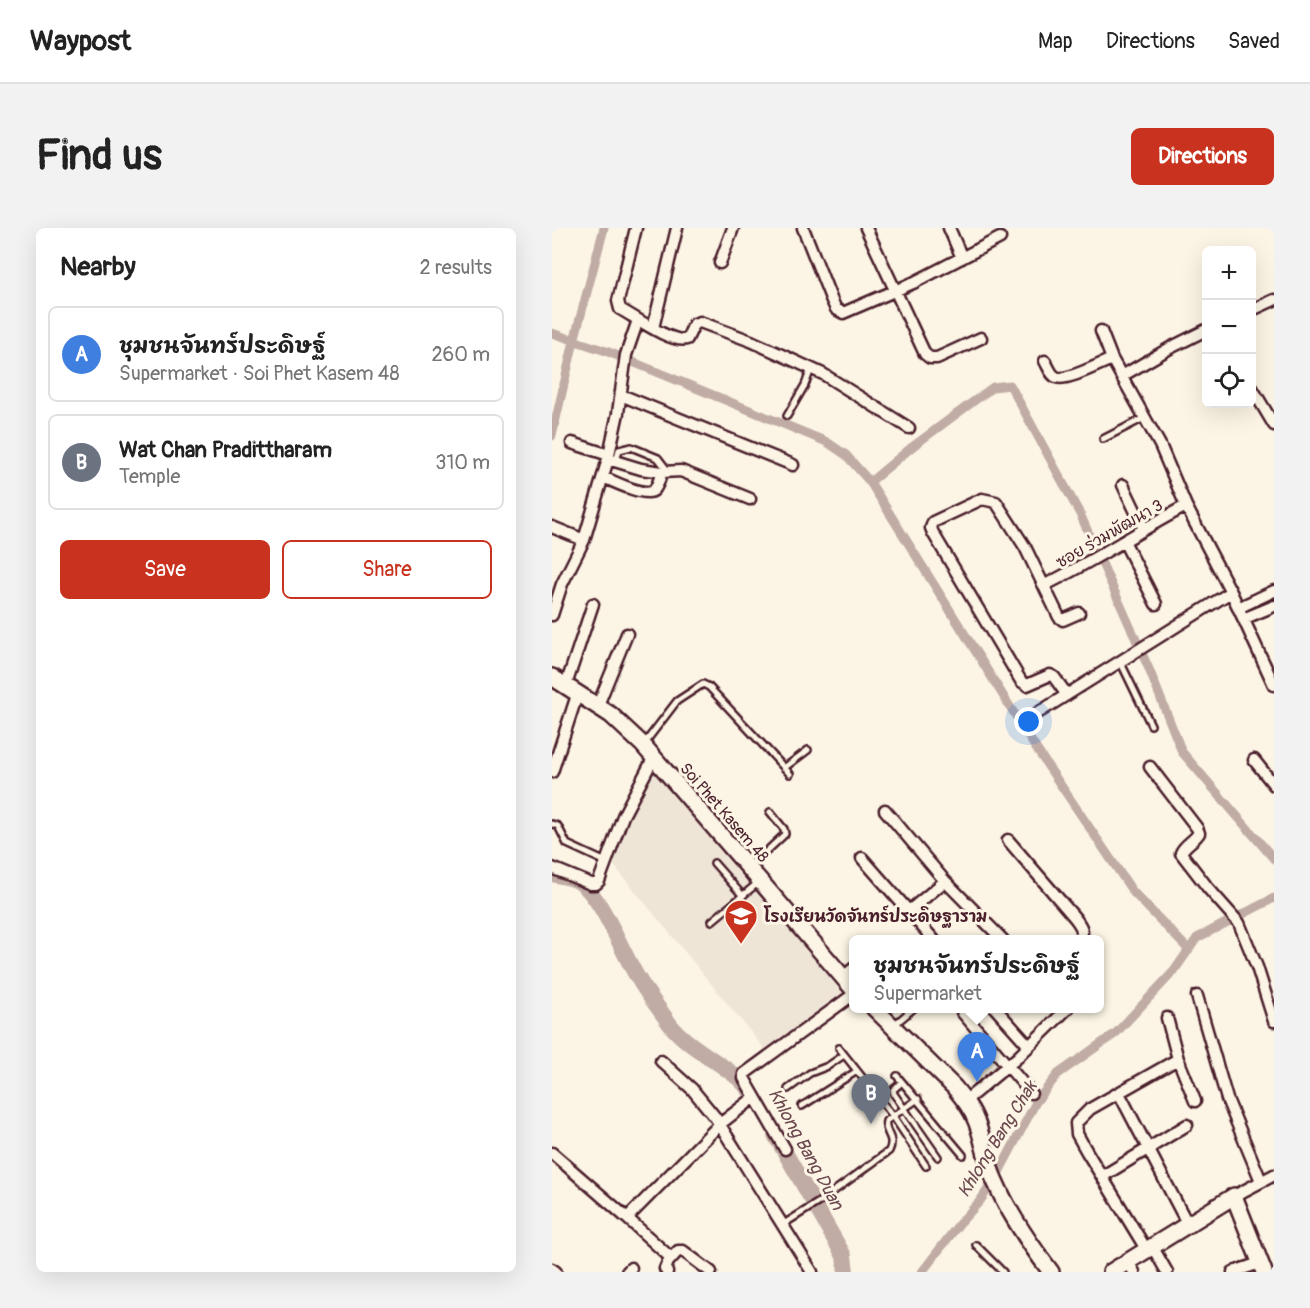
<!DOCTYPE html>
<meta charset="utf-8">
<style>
:root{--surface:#fff;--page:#f2f2f2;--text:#222;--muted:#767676;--line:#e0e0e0;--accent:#c8321e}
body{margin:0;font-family:Pangolin,"Playpen Sans Thai",sans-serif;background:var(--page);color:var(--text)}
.controls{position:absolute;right:18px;top:18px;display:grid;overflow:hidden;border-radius:9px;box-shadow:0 6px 24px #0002}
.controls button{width:54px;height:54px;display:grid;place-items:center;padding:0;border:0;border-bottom:2px solid var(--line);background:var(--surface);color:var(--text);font:30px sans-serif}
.you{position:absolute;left:477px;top:494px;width:21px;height:21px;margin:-15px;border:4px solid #fff;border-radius:50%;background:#1a73e8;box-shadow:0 0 0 9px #1a73e833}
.badge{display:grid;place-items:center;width:39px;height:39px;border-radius:50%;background:var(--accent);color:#fff;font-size:20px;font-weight:700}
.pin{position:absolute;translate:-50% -50px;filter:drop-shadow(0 2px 3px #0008)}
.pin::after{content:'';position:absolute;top:32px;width:21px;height:18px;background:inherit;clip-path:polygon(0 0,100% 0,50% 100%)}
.popup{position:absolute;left:297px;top:707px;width:255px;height:78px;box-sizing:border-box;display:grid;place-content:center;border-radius:9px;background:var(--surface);filter:drop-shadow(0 2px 4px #0005);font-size:20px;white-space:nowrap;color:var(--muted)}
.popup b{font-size:22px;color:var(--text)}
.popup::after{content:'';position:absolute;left:50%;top:100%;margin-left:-12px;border:12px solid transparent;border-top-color:var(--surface)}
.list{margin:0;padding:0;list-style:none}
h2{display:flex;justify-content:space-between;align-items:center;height:78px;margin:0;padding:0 24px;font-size:26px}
h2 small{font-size:20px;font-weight:400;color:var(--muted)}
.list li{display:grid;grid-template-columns:39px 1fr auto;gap:18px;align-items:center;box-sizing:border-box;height:96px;margin:0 12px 12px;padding:0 12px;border:2px solid var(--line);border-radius:9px}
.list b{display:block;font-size:22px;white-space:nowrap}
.list p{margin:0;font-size:20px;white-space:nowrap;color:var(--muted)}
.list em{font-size:20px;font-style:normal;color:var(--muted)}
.actions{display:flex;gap:12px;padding:18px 24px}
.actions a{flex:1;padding:14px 0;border:2px solid var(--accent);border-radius:9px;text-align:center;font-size:21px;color:var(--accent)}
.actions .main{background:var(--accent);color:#fff}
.icon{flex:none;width:33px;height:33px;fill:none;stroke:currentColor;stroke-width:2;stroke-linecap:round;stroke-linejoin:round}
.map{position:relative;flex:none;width:722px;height:1044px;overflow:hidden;border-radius:9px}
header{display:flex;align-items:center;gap:36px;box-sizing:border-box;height:84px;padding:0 30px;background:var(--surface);border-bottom:2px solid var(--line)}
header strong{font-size:28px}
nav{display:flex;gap:33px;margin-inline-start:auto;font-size:21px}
.intro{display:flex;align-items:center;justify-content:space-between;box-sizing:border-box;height:144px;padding:0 36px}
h1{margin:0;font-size:42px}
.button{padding:15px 27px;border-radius:9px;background:var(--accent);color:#fff;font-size:21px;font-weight:700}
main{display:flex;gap:36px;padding:0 36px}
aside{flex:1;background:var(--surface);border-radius:9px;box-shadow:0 6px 24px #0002}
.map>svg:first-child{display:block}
.built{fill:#eee5d7}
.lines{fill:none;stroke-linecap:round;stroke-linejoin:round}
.canal{stroke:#c0aca5;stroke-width:9}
.river{stroke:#c0aca5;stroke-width:16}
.lane-casing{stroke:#4a1f2b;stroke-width:10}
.street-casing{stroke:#4a1f2b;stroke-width:15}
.secondary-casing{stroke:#4a1f2b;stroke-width:20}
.lane{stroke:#fcf5e5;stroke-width:5}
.street{stroke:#fcf5e5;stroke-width:10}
.secondary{stroke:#fcf5e5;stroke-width:15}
.labels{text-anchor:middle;stroke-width:6;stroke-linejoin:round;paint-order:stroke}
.street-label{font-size:16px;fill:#4a1f2b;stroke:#fcf5e5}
.poi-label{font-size:16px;font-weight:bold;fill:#4a1f2b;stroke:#fcf5e5;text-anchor:start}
.water-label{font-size:18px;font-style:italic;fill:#6d4950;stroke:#fcf5e5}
</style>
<header>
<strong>Waypost</strong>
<nav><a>Map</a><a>Directions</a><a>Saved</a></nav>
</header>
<div class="intro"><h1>Find us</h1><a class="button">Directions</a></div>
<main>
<aside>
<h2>Nearby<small>2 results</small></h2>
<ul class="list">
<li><span class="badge" style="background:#3f7fe0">A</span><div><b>ชุมชนจันทร์ประดิษฐ์</b><p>Supermarket · Soi Phet Kasem 48</p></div><em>260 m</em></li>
<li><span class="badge" style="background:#6b7280">B</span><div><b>Wat Chan Pradittharam</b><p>Temple</p></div><em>310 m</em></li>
</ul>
<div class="actions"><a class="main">Save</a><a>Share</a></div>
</aside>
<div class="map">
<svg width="722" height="1044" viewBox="0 0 722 1044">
<rect width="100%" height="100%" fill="#fcf5e5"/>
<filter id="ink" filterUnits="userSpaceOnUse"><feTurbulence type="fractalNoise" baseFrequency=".0167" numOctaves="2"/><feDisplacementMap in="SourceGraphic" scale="12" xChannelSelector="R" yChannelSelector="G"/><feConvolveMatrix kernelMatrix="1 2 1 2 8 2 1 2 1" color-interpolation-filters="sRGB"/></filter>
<g filter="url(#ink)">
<path class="built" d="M94,536L207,668L295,766L215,824L60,635Z"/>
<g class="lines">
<path class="canal" d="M0,105L54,123L275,214L294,227L318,254L485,522L581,664L637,722
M0,208L22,113L52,0
M318,254L360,219L441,159L458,157L529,288L597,441L630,524L722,631
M370,1044L407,996L428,973L446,946L484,874L506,846L564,805L622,743L645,710L722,670"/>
<path class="river" d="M0,646C8,648 19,649 26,653C49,666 71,727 86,750C95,766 107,780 117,795C138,824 185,840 200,866
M223,907L292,1028L294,1044"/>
<g class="lane-casing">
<path id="lane" d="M235,188L253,157L259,141
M551,211L592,190
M64,233L67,222L79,219L106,230L116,243
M568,433L599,497
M92,516L125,473L151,456L157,459L238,546
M232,540L256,522
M0,596L6,598L15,616L54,634
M162,635L191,668
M199,638L233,606L232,601L218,584
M160,693L207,654
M342,797L362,780
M287,820L341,888L374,938
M345,848L411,927
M350,854L341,862L342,866L386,929
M236,861L258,845L276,838L292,827
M250,878L305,843
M230,997L267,974L337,923C344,908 331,905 334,893L366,871
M424,1017L451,1044"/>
</g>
<g class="street-casing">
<path id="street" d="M84,0L66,73L68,81C83,89 120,116 135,111L142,96L148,94L199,113L271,146L357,200
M251,0L280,73L284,81L291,85L361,55L448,10
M314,0L373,126L378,130H385L429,110
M397,0L410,30
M168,35L181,0
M700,82L722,72
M101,100L125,0
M549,103L560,131L608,217L634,278L679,364L722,457
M493,133C496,138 499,147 504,149C513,154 550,135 560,131
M570,148L618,120L654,102
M700,160L722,197
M69,167L241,237
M20,215L57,227
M56,231L89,241L110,244L129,243L198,271
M51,249C60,253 95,270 102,262C106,258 108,249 110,244
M571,257L592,301
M0,299L32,312
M572,313L604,376
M493,357C542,333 586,303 634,278
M686,380L722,363
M0,387L10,356L32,312L56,231L66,185L74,127L86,92
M691,391L722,378
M14,457L41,376
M515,467L502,449L498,447L475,457L469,453L381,305L379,300L381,294L430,271L444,274L473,319L507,389L511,392L527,385
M46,477L75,406
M481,488L679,364
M702,532L722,557
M598,539L645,600L647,605C642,613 632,617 629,625L656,660L687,695L705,739L722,793
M0,544L26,464
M333,582L393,653L451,712
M456,612L523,690C529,698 533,703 527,712
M310,630L382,712
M0,640L39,656H44L47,653L71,588L102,529
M357,683L393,653
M291,749L302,740
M645,768L675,871L709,953
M443,780L477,818
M410,784L479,865
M615,790L626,831L643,873
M109,833L140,861L163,889L260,1044
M567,865L635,995
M413,873L465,830L516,780
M233,921L192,850V846L302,766
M0,925L75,990L168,896L203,869
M551,948L635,897
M682,968L722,947
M75,990L119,1030
M600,1018L615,1044
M594,1021L535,924L525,906L524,895L538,881L626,831
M575,1033L582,1044
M0,1041L4,1044
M75,1044L79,1040
M115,1044L113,1041L116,1034L126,1023H131L159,1044
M681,1044L708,1035"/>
</g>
<g class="secondary-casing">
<path id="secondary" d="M0,449L59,487L91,517L302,762
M322,780L402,859C411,870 420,881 425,895C432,914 434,934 443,953C457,986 477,1015 499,1044
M559,1044L682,968L712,1044"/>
</g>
<use href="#lane" class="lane"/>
<use href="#street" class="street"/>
<use href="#secondary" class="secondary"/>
</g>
</g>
<defs>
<g id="school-pin" transform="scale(1.725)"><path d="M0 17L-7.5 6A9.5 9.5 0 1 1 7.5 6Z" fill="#c8321e" stroke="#fcf5e5"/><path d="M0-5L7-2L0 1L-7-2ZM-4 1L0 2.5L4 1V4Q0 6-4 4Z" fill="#fff"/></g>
</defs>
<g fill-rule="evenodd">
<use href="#school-pin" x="189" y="688"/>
</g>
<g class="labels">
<g class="street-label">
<text transform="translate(557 305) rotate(-30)" y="6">ซอย ร่วมพัฒนา 3</text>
<text transform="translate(173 584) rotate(49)" y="6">Soi Phet Kasem 48</text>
</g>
<g class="poi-label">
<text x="212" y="694">โรงเรียนวัดจันทร์ประดิษฐาราม</text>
</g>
<g class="water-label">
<text transform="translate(445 911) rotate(-58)" y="6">Khlong Bang Chak</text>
<text transform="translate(254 921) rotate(61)" y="6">Khlong Bang Duan</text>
</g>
</g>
</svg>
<div class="controls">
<button>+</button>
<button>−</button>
<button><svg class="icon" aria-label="locate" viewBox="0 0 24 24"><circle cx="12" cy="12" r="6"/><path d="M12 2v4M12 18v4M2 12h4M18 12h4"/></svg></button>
</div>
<div class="you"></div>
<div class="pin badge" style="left:425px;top:854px;background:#3f7fe0">A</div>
<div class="popup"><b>ชุมชนจันทร์ประดิษฐ์</b>Supermarket</div>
<div class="pin badge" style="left:319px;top:896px;background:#6b7280">B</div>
</div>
</main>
